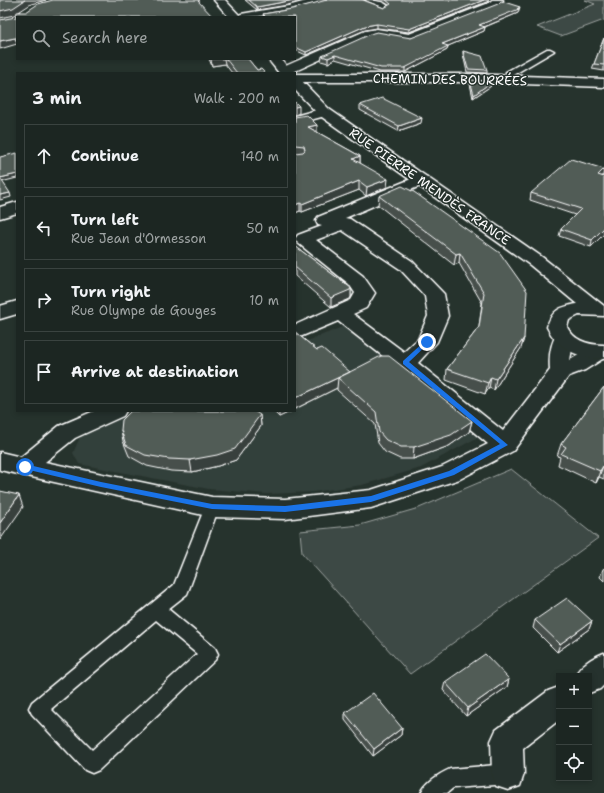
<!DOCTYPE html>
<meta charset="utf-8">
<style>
:root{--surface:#1c2622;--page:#29322f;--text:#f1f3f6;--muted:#a0a5a5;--line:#3a4340}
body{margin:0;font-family:"Shantell Sans",sans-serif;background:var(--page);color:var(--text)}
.controls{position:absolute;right:12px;bottom:12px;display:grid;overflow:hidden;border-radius:0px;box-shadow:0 2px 6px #0003}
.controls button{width:36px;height:36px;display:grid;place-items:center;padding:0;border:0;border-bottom:1px solid var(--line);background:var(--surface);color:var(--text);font:20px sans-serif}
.stop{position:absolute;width:12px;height:12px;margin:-9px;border:3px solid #1a73e8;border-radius:50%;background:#fff}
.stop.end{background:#1a73e8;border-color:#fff;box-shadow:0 1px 4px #0008}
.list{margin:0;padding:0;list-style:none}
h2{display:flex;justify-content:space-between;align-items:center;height:52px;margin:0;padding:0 16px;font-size:17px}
h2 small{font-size:13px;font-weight:400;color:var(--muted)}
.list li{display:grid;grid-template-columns:26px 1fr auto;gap:12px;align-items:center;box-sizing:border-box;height:64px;margin:0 8px 8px;padding:0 8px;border:1px solid var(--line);border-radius:0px}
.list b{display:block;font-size:15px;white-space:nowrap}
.list p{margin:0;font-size:13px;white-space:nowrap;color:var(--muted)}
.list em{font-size:13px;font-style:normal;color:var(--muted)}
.icon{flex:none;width:22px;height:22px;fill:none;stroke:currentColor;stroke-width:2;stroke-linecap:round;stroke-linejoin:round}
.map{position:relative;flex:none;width:604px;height:793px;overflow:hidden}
.search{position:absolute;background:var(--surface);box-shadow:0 2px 6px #0003;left:16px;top:16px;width:280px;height:44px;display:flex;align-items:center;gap:10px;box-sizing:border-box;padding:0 14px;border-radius:0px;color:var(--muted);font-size:15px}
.panel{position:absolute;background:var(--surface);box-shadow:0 2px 6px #0003;left:16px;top:72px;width:280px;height:340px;border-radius:0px}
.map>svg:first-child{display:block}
.built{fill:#333f3a}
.green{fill:#3e4944;stroke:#9ea4a2}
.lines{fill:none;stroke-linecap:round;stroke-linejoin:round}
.lane-casing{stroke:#fff;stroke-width:3}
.street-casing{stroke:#fff;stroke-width:3}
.secondary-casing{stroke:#fff;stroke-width:3}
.lane{fill:#26332d;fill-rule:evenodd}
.street{fill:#26332d;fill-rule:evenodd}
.secondary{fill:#26332d;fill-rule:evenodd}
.wall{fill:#464f4b;stroke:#fff}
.shaded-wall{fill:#39403d;stroke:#fff}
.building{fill:#515c57;stroke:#fff}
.route{fill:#1a73e8}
.labels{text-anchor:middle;stroke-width:3;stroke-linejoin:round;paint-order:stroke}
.far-street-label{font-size:13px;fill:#fff;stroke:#26332d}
</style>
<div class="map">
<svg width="604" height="793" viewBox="0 0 604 793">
<rect width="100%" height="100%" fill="#26332d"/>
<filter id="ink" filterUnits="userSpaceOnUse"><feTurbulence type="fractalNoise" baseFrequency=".025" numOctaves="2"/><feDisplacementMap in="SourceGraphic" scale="8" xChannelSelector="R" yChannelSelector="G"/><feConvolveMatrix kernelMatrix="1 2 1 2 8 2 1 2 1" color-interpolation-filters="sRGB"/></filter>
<g filter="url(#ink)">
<path class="built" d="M347,325L482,435L421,468L362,485L313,492L267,494L209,489L79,464L73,453L81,435L139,411H295V346Z"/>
<path class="green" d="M585,0H604V20L561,36L537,27L595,4Z
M511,469L598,538L410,674L302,553L300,531L360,525L419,508Z"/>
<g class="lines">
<g class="lane-casing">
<path id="lane" d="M547,49H550L554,51L513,75L512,81H506V72Z
M212,501L217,503L219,507L189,589L187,594L168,609L215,648L218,654L215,660L99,770L92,773L85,770L32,714L29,708L32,702L174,585L205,507L207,503ZM156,620L197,654L92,750L51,709Z
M508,764L515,767L518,774L515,781L508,784L453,788L447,793H421C426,782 439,774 450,769Z"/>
</g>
<g class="street-casing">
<path id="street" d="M310,0H327L326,2C293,11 270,17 235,17L241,14L288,6Z
M363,0C372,0 383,0 389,7L384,10L364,2Z
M492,0H503L497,7L414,40L410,41L377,35L372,36L291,73H280L279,71L281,68L365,31L377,29L409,34L489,3Z
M295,74H471L604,79V87L471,82H295Z
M324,108L329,109L331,112L329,115L295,124V116Z
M421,175L427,177L429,180L427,183L345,218L350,219L412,261L444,294L448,316L437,342L418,363L503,431L550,370C549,358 550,344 557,334L564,332L571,334L574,338L570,360C580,355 592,344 604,346V358L585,370L569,376L513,451L460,479L371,508L285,519L212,517L0,470V452L21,457L59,426L94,411H126L123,416L75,438L45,462L212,497L285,499L371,490L442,467L488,444L398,368L338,321L295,339V325L351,300L355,293L349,284L298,243L295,239L298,235L322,226L318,225L316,221L318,217ZM342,230L400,269L425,296L428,316L418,339L404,352L353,314L366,308L375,293L363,276L316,240Z
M17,202V213L0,218V207Z
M17,301V314L0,319V306Z
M604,653V685L600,689L589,693V676H575C581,664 592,658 604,653Z
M559,687V720L523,748L524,774L520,786L508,790L496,786L492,774L491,741L496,730L548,691Z"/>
</g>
<g class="secondary-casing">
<path id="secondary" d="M214,0H225L241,17H229Z
M268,59H281L292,73H279Z
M295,78L300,79L329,109L542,257L604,306V316L579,315L569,320L567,327C574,341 589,345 604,345V359C579,358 558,350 547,327C552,310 560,307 577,304L530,265L319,115L295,90Z"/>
</g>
<use href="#lane" class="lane"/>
<use href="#street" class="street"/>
<use href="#secondary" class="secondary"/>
</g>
<path class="wall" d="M245,0H304L288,5L257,10Z
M364,0L384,8L389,5L384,2L373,0H489V1L409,32L377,28L365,30L306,55L295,50V17H264L263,14L292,9L326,1Z
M519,11L518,13L485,27L484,31L448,46L447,50L405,72H380L335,59L328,63L321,61L322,56L411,38Z
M604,38V71L592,69L594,64Z
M463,51L487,70V73L467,72L463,54Z
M209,59H248L257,70L265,73H232L225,64L212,66Z
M470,80L491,86L473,98L470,84Z
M360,105L421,123L398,131L360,110Z
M295,117L317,132L360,156V163L387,187L366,196L359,190L302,212L300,211L295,213Z
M604,169V171L602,176L604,234L591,247L559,236L561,229L575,215L530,200L531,193Z
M414,192L524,338L521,348L494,390L489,388L485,394L446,380L447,369L479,327L482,303L459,263L454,265L378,205L379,196Z
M295,246L351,288V297L350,299L331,307L295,276Z
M295,332L317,350L350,372L472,421L469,432L449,446L413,459H400L385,452L378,443L375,424L337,390V388L295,409Z
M604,387V479L599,477L596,483L558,465L560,457L557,456L561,444Z
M273,411H292L279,417Z
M260,415L261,426L236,460L218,466L192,472L171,471L147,466L129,456L123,441L121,430Z
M604,568V581L600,577L603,569Z
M535,620L592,621L589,629L557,652L533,628Z
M509,679L507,687L466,716L443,690L445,682Z
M345,713L402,728L401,735L373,756L345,720Z"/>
<path class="shaded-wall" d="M25,0H46L31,4L14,15L0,18V11Z
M294,0H304L288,5L257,10V7Z
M484,0H489V1L409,32V29Z
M520,7L518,13L479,29V25Z
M377,24V28L365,30L306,55V52L365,26Z
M485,27L484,31L448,46L447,50L405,72V68L442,44Z
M15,38L17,44L0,49V41Z
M335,55V59L328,63V58Z
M211,59H224L225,64L212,66Z
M491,82V86L473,98L474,95Z
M299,106V113L295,115V107Z
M422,118L421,123L398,131L399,126Z
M317,125V132L308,127Z
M360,156V165L353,159Z
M604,169L603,175L596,181L598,175Z
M17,174V178L1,182L0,178Z
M388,179L387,187L366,196L367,187Z
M359,181V190L302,212V204Z
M10,193L11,197L0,200V195Z
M300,203V211L295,213V205Z
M604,228V234L591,247L592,240Z
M460,253L459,263L454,265L456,254Z
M351,288V297L350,299L331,307V298Z
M524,338L521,348L494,390L496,379Z
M350,372L349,382L338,378L337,388L295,409V398Z
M491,377L489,388L485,394L488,383Z
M279,411H292L279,417Z
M260,415L261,426L236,460L218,466L192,472L190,460Z
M472,421L469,432L449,446L413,459L414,447Z
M603,466L599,477L596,483L600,471Z
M19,495L23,507L0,540V523Z
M592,621L589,629L557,652L560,644Z
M509,679L507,687L466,716L468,708Z
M402,728L401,735L373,756L374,749Z"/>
<path class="building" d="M0,0H25L13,8L0,11Z
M53,0H199L200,1H198L213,17H17V38H15L0,41V20L16,17L17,12H26L38,4Z
M249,0H294L257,7Z
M327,0H363L384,8L391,4L386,0H484L409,29L377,24L365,26L306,52L295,47V17H266L263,14L292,9Z
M501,1L520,7L517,9H519L479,25L485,27L442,44L448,46L405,68H381L335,55L328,58L322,56L373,33L377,32L411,38L498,4Z
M604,38V65L594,64Z
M463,51L482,56L487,70L468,69Z
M226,59H248L257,70L261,69L265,73H237Z
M470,80L491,81V82L474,95Z
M382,98L422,118L399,126L360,105Z
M295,102L299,106L295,107Z
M307,115L317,125L308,127L360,156L353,159L388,179L367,187L359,181L302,204L300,203L295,205V153L303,152L305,150L304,146L295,145V117Z
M17,153V174L0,178L10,193L0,195V157Z
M571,159L604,169L598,175L604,177V228L592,240L561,229L581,209L531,193Z
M402,186L414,192L500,253L527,291L524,338L496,379L491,377L488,383L447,369L479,327L484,293L460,253L456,254L379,196Z
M295,246L351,288L350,290L331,298L295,267Z
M295,332L317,350L322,348L350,372L295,398Z
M381,356H389L472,421L451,435L414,447H401L386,440L379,432L376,412L338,378Z
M604,387V466H603L600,471L561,454L566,447L561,444Z
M131,411H254L260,415L235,449L217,455L190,460L169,459L145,455L126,445L121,430L122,420Z
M0,491L19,495L0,523Z
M567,598L592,621L560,644L535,620Z
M485,654L509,679L468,708L445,682Z
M373,693L402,728L374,749L345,713Z"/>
</g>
<path class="route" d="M425,341L430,342L409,362L508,445L454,475L371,502L285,512L212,509L101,487L25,469L22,467L25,464L101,482L212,504L285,506L371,496L449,471L500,444L403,364V361Z"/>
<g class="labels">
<g class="far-street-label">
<text transform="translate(450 79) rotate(1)" y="5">CHEMIN DES BOURRÉES</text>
<text transform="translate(430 186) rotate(35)" y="5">RUE PIERRE MENDÈS FRANCE</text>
</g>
</g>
</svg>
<div class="controls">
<button>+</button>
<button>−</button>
<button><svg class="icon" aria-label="locate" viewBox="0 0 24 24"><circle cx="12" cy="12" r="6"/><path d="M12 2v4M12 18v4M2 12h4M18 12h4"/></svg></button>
</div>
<div class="stop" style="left:25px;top:467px"></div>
<div class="stop end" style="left:427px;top:342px"></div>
<div class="search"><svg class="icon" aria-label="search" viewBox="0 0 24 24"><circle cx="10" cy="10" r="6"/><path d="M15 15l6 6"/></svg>Search here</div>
<section class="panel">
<h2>3 min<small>Walk · 200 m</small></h2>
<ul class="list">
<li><svg class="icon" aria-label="ahead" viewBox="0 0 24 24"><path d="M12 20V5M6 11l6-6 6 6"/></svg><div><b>Continue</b></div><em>140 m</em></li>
<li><svg class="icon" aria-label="left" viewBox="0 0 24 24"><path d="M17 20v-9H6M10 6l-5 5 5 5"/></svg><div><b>Turn left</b><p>Rue Jean d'Ormesson</p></div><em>50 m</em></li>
<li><svg class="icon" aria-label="right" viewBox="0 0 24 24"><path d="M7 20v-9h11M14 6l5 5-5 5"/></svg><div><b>Turn right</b><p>Rue Olympe de Gouges</p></div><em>10 m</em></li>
<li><svg class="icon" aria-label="arrive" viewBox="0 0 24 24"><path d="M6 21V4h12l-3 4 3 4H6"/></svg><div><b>Arrive at destination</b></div></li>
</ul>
</section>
</div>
